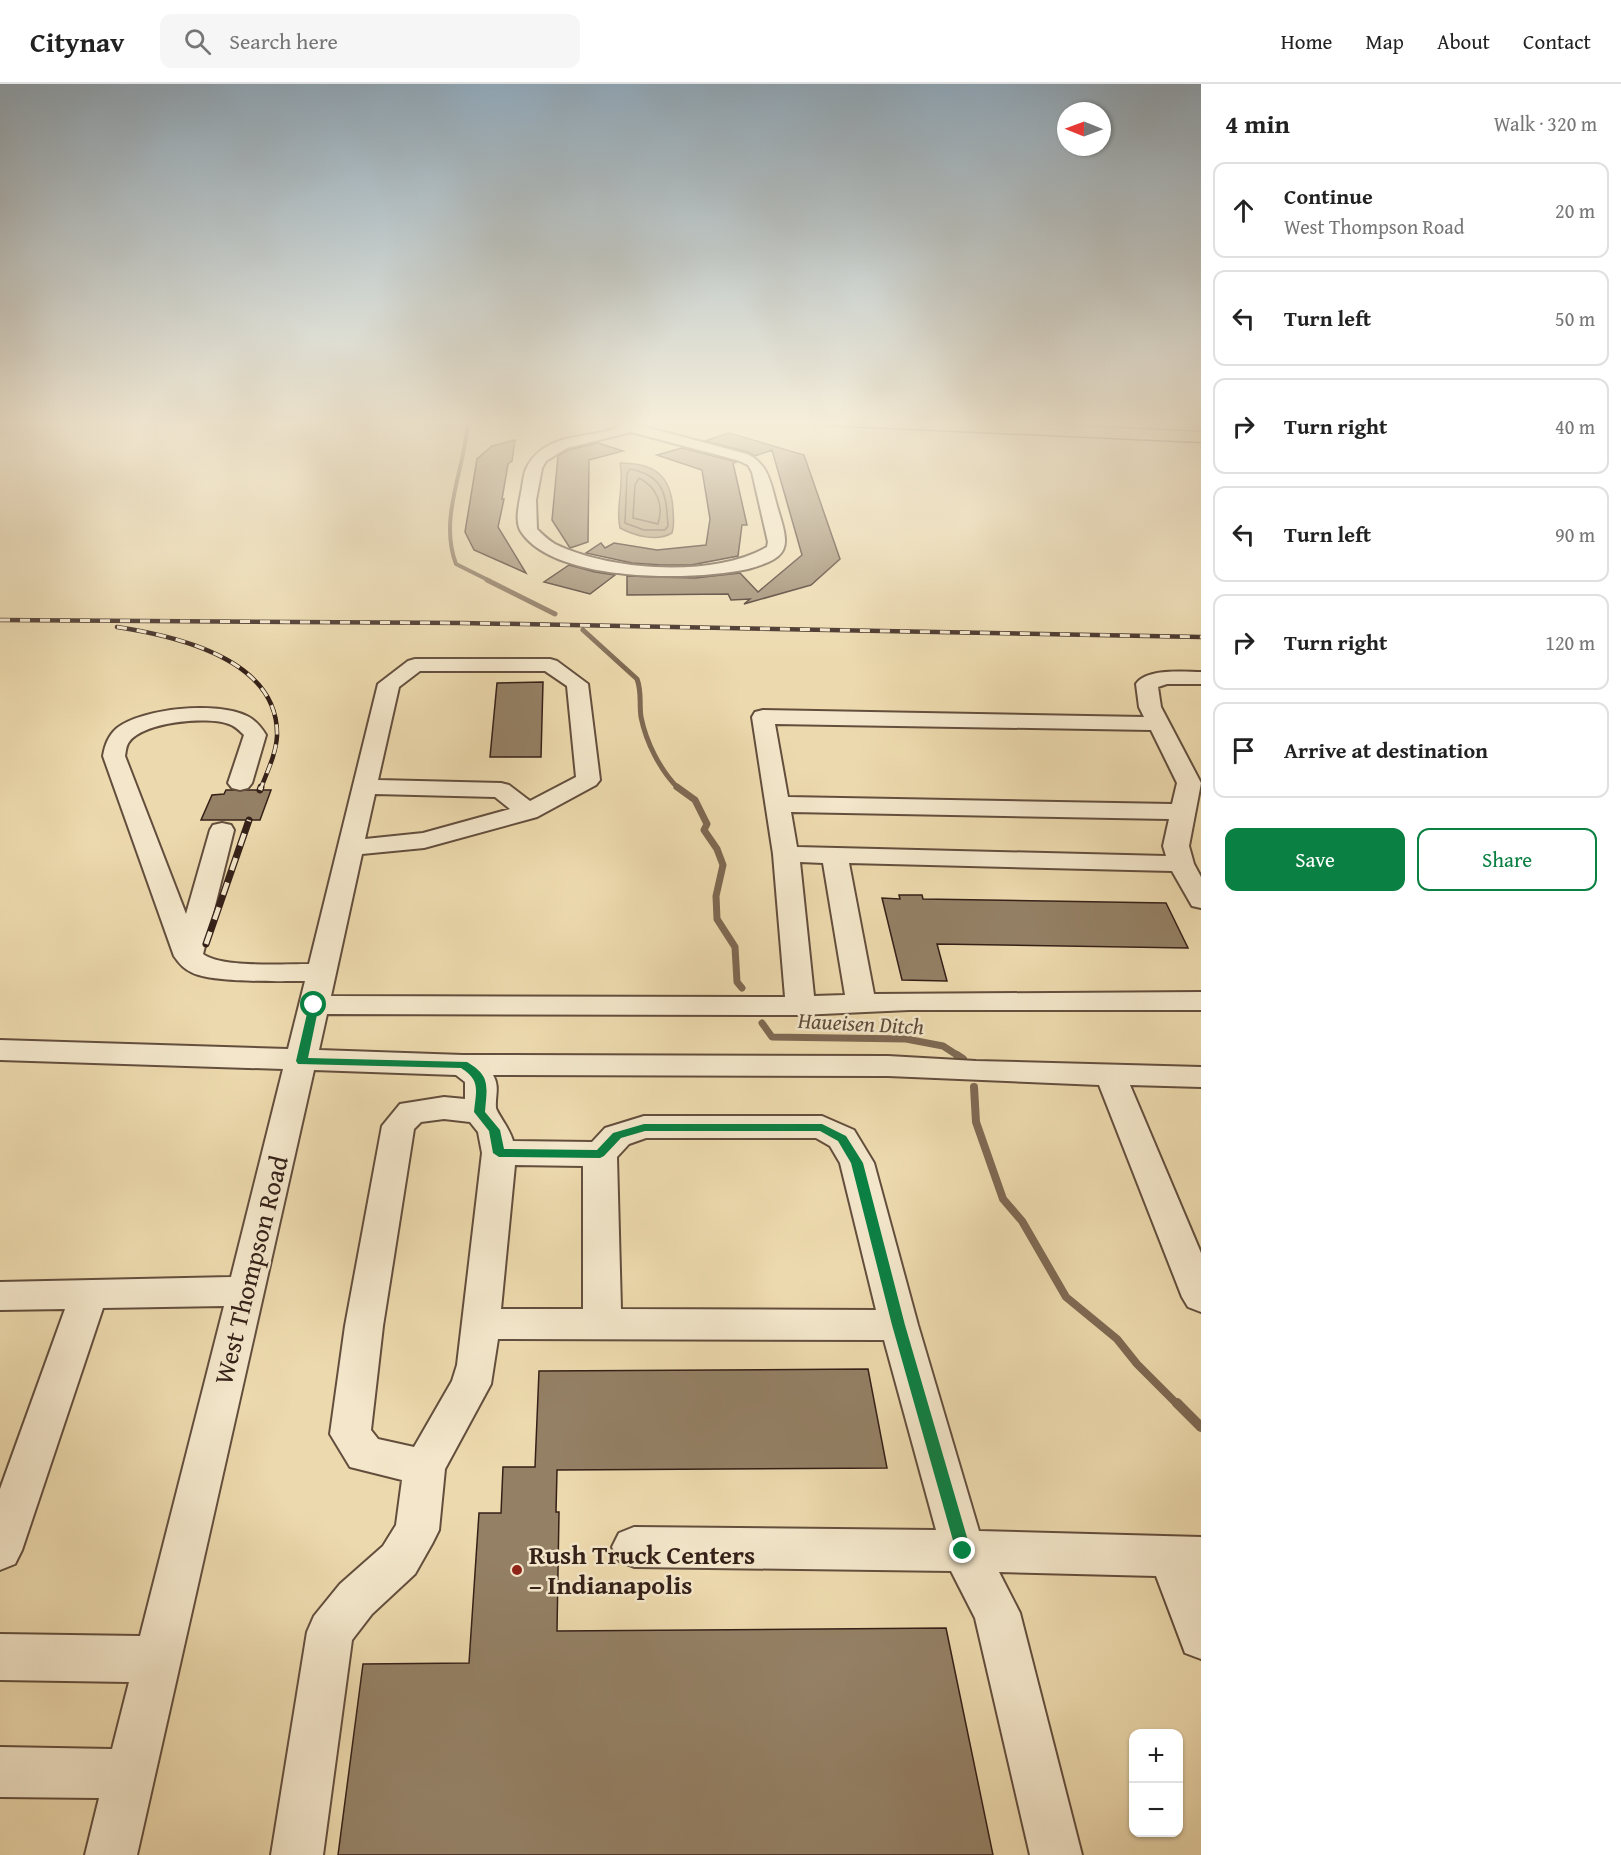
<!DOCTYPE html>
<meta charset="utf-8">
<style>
:root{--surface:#fff;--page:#f6f6f6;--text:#222;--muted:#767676;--line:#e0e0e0;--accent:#0b8043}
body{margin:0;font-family:"Gentium Book Plus",serif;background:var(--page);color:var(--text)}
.controls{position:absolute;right:18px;bottom:18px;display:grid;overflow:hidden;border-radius:12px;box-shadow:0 2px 4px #0004}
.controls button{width:54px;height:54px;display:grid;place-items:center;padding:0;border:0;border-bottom:2px solid var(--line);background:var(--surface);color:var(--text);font:30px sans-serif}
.compass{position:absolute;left:1057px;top:18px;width:54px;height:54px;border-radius:50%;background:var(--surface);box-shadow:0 2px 4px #0004;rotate:271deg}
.stop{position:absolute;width:18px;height:18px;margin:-14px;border:4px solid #0b8043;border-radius:50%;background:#fff}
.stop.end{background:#0b8043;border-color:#fff;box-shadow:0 2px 6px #0008}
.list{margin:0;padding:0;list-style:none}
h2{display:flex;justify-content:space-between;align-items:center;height:78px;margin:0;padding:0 24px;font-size:26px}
h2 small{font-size:20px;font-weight:400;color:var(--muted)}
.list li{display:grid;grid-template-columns:39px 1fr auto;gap:18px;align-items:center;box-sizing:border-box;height:96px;margin:0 12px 12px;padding:0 12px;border:2px solid var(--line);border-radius:12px}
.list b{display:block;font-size:22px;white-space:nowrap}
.list p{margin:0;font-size:20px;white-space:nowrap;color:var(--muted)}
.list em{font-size:20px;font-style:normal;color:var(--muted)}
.actions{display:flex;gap:12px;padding:18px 24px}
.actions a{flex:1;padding:14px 0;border:2px solid var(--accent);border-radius:12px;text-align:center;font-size:21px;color:var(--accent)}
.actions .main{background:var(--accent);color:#fff}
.icon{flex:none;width:33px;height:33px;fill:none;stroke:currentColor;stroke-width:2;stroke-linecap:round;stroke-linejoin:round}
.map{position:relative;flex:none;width:1201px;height:1771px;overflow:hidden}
header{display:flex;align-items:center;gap:36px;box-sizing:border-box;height:84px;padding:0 30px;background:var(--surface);border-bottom:2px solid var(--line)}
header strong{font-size:28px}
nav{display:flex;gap:33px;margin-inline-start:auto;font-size:21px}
.search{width:420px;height:54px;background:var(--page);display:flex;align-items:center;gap:15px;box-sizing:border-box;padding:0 21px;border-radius:12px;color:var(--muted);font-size:22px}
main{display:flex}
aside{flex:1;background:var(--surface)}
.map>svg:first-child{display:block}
.water{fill:#ae9a7a;stroke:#7e6953;stroke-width:1.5}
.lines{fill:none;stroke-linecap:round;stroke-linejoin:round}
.shore{stroke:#725d49;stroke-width:1.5}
.stream-far4{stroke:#7e6953;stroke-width:4}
.stream-far3{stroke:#7e6953;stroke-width:5}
.stream-far2{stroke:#7e6953;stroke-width:7}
.stream-far1{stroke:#7e6953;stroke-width:8}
.stream{stroke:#7e6953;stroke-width:10}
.building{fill:#948065;stroke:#352018;stroke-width:1.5}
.minor-casing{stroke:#634e3d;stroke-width:4}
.major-casing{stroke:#352018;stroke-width:3}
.minor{fill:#f3e6ca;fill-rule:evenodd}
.major{fill:#ecd9ad;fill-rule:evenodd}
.rail-far1-casing{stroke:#352018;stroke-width:4.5}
.rail-casing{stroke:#352018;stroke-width:7}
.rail-far1{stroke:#f3e6ca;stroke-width:3;stroke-dasharray:10;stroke-linecap:butt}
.rail{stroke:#f3e6ca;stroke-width:4.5;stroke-dasharray:13;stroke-linecap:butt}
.route{fill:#0b8043}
.poi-dot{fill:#8f2418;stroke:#f3e6ca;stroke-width:2}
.labels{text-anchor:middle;stroke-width:5;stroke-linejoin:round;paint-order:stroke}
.water-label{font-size:22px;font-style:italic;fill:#5f4b3a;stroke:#f3e6ca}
.near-street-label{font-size:26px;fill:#352018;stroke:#f3e6ca}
.near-poi-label{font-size:26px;font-weight:bold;fill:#352018;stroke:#f3e6ca;text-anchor:start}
</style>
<header>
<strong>Citynav</strong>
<div class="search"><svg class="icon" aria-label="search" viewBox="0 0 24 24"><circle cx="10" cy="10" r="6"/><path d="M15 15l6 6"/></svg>Search here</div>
<nav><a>Home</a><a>Map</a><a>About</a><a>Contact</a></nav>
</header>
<main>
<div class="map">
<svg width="1201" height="1771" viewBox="0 0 1201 1771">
<rect width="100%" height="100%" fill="#ecd9ad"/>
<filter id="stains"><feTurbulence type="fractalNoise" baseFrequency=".00333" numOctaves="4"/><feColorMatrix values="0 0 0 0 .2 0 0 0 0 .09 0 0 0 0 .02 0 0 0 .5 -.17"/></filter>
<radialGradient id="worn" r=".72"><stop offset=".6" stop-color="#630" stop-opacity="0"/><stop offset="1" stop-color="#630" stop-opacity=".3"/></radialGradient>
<path class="water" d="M620,379C654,379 671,391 673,425C673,434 675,441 672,449C657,458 635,452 620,444C615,423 625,400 620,379Z"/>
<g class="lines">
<path class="shore" d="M630,385C665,392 666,411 668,442L665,446H644L625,439L627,390Z
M639,394C657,403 664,421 658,440L633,434L635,401Z"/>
<path class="stream-far4" d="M468,336C466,383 438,433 456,480L490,497"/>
<path class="stream-far3" d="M487,496L555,530
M583,546L637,595C642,608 639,619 641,633C646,658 660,686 678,704"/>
<path class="stream-far2" d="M677,703L695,716L707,740L704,746L717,765L723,781L716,812L717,835L735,863L737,898L742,904
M762,939L772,953L906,955L943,962L960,973"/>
<path class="stream-far1" d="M957,971L963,975
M974,1003L976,1038L1003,1115L1022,1137L1066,1213L1117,1255L1137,1280L1178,1321"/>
<path class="stream" d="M1177,1319L1201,1343"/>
</g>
<path class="building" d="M729,349L804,371L840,475L811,501L744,520L750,515L731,516L728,510L627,511V492L695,494L740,489L758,508L802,471L772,366L755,372L748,368L705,357Z
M515,356L512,377L508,380L502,415H504L498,443L526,489L474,466L465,448L477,375L492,362Z
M598,359L623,367L589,376L588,458L570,464L552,436L558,372L568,366Z
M682,364L737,378L733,379L747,441H742L738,472L691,481H661L632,479L586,469L601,459L605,464L614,459L657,466L706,461L710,435L702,386L657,371Z
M569,481L595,488L615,491L590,510L544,498Z
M543,598L541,673H490L497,599Z
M226,706H271L260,736H201L212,711L224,710Z
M899,811H922L923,815L1166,819L1188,864L937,860L947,897L902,896L882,814L900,815Z
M868,1285L887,1384L557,1386L556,1428H559L557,1547L946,1544L993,1771H338L363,1580L469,1579L479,1429H501L503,1383H535L539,1287Z"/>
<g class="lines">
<g class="minor-casing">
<path id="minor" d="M627,336H641L638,341L747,370C769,380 771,401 777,422C780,434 789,455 783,466C778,477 758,482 748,485C695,497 557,499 522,449C514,439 519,421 521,409C523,401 523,390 527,383C549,341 608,359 627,336ZM631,348L737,376L748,381L752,388L768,458L767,463C713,494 610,487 555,460C548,456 542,450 537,445L536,416L542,384L546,377L567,364Z
M1053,336H1068L1076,347L1074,350H1064Z
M415,575H550L557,577L588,600L600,696L596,701L537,733L424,764L362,770L331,912L785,913L773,770L752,633L755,628L763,626L1144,633L1139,623L1136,600C1147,584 1184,588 1201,588V600H1167L1158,603L1161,623L1201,699L1189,762L1194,780L1201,793V824L1192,822L1172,787L849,779L874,910L1201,908V926H909L800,931L327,930L319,966L463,971L888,972L976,977L1201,983V1003L1130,1001L1201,1169V1228L1188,1223L1182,1213L1099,1001L888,992L493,991C500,1003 495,1011 496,1024C497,1029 510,1045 513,1057L592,1058L605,1044L644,1032H822L854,1046L874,1079L918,1241L979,1447L1201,1453V1575L1185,1569L1156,1492L999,1488L1020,1529L1082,1771H1030L975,1534L951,1487L634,1483L619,1477L612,1463L619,1449L634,1443L936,1446L884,1256L498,1255L491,1300L445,1385L439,1446L432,1460L415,1490L372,1530L352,1556L323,1771H271L307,1548L314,1532L340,1500L383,1462L396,1441L402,1396L350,1383L330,1350L345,1242L382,1042L400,1020L444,1013L465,1015V998L456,991L314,986L137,1771H85L99,1714L0,1713V1663L112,1665L129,1598L0,1596V1550L140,1552L224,1222L103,1224L22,1466L15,1480L0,1486V1405L65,1225L0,1226V1198L231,1193L283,985L0,976V956L288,965L305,897C281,897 210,899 191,888C184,885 178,878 174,872L103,672C105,661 108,652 117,644C143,624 217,617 247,632C255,636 261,643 266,651L252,699L248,704L240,706L232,704L228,699L244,651C240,647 235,642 229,640C207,632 143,638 129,658C126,662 126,667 125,672L186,830L210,746L213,741L222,739L231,741L234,746L203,870C221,884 284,880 309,880L378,600L408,577ZM420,587H545L567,602L576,693L530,717L509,701L501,699L378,696L399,603ZM775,640L1151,646L1177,699L1172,720L788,713ZM375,710L495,713L510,725L423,749L365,755ZM791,728L1169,735L1163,762L1166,772L797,763ZM800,778L823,779L845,911L814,912ZM444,1035L470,1038L478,1048L482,1069L457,1281L452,1297L414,1363L378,1355L371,1346L383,1242L414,1045L421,1038ZM646,1054H816L830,1062L840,1079L876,1226L621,1225L617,1073L629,1060ZM515,1081L583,1082V1225H501Z"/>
</g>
<g class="major-casing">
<path id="major" d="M818,336H946L1201,348V358L826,341Z"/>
</g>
<use href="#minor" class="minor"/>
<use href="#major" class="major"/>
<g class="rail-far1-casing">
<path id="rail-far1" d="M0,536L462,539L1201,553
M117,543C176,552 279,575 277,652C276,670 267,688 261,704"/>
</g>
<g class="rail-casing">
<path id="rail" d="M260,706L261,703
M206,860L249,736"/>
</g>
<use href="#rail-far1" class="rail-far1"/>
<use href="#rail" class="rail"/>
</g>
<linearGradient id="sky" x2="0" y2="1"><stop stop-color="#91aabc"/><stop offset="0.58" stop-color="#f6eeda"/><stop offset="1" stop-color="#f6eeda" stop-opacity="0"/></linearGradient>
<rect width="1201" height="584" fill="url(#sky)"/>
<path class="route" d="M314,918L319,921L308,974L467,978C491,992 487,1002 485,1028L500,1046L504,1065L597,1066L613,1049L644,1040H822L846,1052L863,1079L905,1241L971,1467L968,1472L963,1474L958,1472L956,1467L892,1241L851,1079L838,1057L820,1047H645L621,1054L604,1072L600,1074L499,1073L493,1069L489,1047L474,1028C476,1007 481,996 461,984L298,980L296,977L309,921Z"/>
<circle class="poi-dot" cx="517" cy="1486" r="6"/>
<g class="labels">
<g class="water-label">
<text transform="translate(861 939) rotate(3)" y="8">Haueisen Ditch</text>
</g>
<g class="near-street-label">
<text transform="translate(251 1186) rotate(-76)" y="9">West Thompson Road</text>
</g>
<g class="near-poi-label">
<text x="529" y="1480">Rush Truck Centers<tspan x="529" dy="30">– Indianapolis</tspan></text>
</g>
</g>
<rect width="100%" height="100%" filter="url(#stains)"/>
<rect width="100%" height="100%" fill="url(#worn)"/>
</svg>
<div class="controls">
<button>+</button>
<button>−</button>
</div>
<svg class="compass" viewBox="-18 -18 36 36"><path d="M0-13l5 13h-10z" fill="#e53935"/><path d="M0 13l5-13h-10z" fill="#767676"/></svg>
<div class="stop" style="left:314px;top:921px"></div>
<div class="stop end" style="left:963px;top:1467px"></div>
</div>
<aside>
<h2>4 min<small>Walk · 320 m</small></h2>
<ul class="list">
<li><svg class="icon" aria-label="ahead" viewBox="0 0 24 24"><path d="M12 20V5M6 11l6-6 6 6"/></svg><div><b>Continue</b><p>West Thompson Road</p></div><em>20 m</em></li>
<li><svg class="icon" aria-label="left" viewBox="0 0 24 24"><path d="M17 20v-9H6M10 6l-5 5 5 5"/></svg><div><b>Turn left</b></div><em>50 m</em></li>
<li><svg class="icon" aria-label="right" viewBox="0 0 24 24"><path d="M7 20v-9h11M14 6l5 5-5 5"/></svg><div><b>Turn right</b></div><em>40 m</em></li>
<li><svg class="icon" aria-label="left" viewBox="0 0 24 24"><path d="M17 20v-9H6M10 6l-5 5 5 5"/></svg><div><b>Turn left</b></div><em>90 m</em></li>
<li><svg class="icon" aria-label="right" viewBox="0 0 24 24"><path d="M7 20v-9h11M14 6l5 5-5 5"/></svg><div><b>Turn right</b></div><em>120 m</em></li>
<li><svg class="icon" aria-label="arrive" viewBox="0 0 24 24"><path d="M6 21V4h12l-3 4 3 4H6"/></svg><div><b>Arrive at destination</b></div></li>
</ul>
<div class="actions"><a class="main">Save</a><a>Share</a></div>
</aside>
</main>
